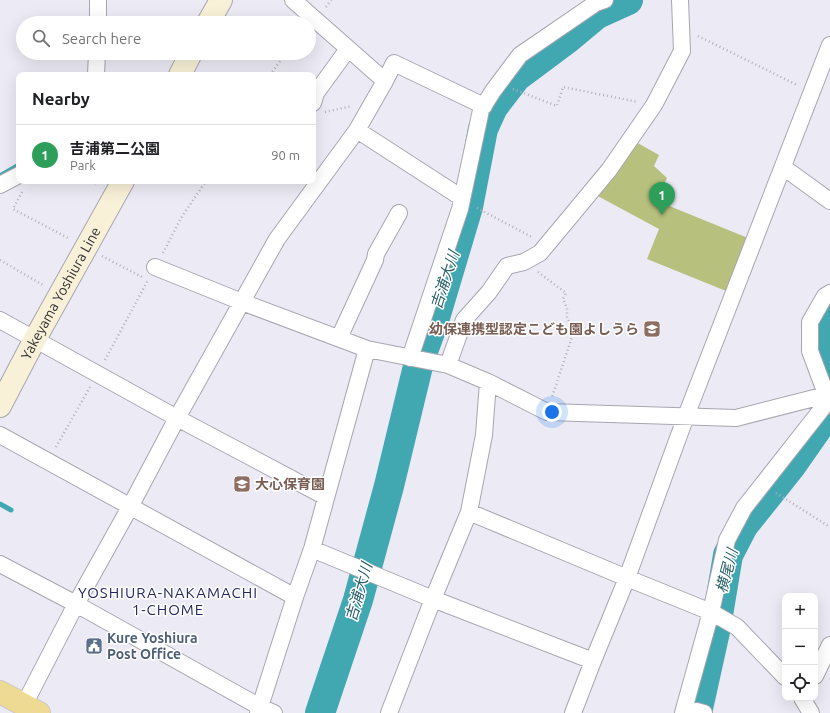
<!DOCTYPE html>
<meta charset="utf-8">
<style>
:root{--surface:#fff;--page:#f6f6f6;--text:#202124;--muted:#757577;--line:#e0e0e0;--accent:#1a73e8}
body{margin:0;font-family:Ubuntu,"Noto Sans JP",sans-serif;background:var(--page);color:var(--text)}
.controls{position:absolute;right:12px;bottom:12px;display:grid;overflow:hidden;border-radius:8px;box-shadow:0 4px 16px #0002}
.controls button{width:36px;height:36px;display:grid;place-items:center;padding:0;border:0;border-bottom:1px solid var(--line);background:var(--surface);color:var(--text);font:20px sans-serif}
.you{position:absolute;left:552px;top:412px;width:14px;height:14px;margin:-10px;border:3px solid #fff;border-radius:50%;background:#1a73e8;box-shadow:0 0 0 6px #1a73e833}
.badge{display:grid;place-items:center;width:26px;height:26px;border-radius:50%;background:var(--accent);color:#fff;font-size:13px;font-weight:700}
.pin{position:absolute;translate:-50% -33px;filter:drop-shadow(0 1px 2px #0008)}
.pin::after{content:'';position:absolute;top:21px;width:14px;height:12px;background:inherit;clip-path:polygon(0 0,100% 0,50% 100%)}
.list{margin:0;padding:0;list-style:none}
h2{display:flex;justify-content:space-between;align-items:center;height:52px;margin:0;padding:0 16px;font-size:17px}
h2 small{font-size:13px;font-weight:400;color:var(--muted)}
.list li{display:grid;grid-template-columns:26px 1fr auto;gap:12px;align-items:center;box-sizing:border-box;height:60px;padding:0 16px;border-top:1px solid var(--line)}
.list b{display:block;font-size:15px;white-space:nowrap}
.list p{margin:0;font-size:13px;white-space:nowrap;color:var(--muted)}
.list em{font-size:13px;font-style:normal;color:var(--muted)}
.icon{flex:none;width:22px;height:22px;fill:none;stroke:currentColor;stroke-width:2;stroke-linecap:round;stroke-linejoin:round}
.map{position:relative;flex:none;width:830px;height:713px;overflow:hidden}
.search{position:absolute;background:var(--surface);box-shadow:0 4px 16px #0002;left:16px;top:16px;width:300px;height:44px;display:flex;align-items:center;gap:10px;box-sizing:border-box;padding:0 14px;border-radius:22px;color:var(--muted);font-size:15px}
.panel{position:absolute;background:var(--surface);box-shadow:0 4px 16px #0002;left:16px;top:72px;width:300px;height:112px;border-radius:8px}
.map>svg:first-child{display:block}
.park{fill:#b8c07d}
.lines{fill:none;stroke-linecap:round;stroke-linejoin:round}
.stream{stroke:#41a8b2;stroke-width:5}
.river{stroke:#41a8b2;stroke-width:30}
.minor-casing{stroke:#a7a6b0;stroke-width:18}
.secondary-casing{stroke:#a7a6b0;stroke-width:24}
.trunk-casing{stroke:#c8c8c9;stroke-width:24}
.path{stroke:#b1b0b8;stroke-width:2.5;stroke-dasharray:1 3;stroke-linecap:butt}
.minor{stroke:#fff;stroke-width:16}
.secondary{stroke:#f9f1d7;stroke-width:22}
.trunk{stroke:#efda94;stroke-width:22}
.labels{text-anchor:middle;stroke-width:3;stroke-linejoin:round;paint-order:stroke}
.street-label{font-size:14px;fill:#2d2d31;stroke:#fff}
.education-label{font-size:14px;font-weight:bold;fill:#785e54;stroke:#fff;text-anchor:end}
.service-label{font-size:14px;font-weight:bold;fill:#4e5e75;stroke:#fff;text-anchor:start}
.water-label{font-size:15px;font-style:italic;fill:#286066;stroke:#fff}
.neighbourhood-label{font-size:15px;letter-spacing:1px;fill:#25265f;stroke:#fff}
</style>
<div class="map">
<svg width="830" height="713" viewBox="0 0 830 713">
<rect width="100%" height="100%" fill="#ecebf5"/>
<path class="park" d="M634,141L659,155L654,166L667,178L657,201L748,238L726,291L647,259L659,229L594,194Z"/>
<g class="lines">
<path class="stream" d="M0,176L19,165
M0,504L11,510"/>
<path class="river" d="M830,311L817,345L830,372
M320,713L358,600L389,486L419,362L434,321L468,207L483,129L493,107L516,77L567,39L597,14L628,0
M697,713L716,627L728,555L743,526L791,466L830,410"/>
<g class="minor-casing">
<path id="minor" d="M98,23V0
M96,75L97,53
M385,81L394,63L484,106
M313,103L316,93L348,49
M357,130L462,198
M783,167L830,201
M0,185L19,175
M155,267L242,302L367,349L448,365L488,382L484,435L469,512L433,599L389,713
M0,320L177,418L326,497
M339,338L375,260L376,254L399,213
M410,358L460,209L481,110L493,91L520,55L596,3L605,0
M448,365L464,320L489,292L507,266L524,262L540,253L609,170L654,105L682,51L680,0
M488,382L547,412L736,418L830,394
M0,435L295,597
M469,512L627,578L711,612L737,627L785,677
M312,549L433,599L593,661
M0,564L76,604L260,707L274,713
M815,676L830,645
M802,698L811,713
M24,705L76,604L130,507L177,418L277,239L357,130L385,81L293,0
M685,708L704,713
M258,713L295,597L312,549L367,349
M573,713L593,661L627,578L686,416L830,45
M683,713L711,612L727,540L744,508L825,405L826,394L810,351V322L825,296L830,293"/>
</g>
<g class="secondary-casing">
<g id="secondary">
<path d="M208,23L221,0"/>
<path d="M180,75L191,53"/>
<path id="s1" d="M0,406L35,339L123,181"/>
</g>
</g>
<g class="trunk-casing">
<path id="trunk" d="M0,692L39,713"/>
</g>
<path class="path" d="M326,7L331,0
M698,36L797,85
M270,75L286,53
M513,89L557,106L563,87L638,102
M325,112L352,106
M92,181L99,185
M22,192L13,209L70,239
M477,208L532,237
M163,253L181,218L206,181
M102,256L142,277
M0,260L43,285
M538,272L566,293L563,299L567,308V318L574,331L552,397
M105,360L148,280
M56,447L90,387
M776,493L830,527"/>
<use href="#minor" class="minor"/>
<use href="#secondary" class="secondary"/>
<use href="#trunk" class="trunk"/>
</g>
<defs>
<g id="school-square" transform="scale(0.9)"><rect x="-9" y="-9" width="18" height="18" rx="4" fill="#8d6e63" stroke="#fff"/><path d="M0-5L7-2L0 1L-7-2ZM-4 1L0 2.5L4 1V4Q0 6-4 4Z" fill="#fff"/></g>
<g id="civic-square" transform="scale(0.9)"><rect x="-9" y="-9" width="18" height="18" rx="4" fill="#5c6f8a" stroke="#fff"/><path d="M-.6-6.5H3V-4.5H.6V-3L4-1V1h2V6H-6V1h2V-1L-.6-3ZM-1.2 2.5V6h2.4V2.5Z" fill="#fff"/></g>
</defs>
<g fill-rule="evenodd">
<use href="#school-square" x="652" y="329"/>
<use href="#school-square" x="242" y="484"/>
<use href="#civic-square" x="94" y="646"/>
</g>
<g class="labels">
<g class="street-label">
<text dy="5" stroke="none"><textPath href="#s1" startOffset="128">Yakeyama Yoshiura Line</textPath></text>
</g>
<g class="education-label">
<text x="639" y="334">幼保連携型認定こども園よしうら</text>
<text x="255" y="489" text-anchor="start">大心保育園</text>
</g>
<g class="service-label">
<text x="107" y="643">Kure Yoshiura<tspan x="107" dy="16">Post Office</tspan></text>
</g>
<g class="water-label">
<text transform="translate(445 280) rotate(-72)" y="5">吉浦大川</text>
<text transform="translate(727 571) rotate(-75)" y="5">横尾川</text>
<text transform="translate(359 592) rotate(-74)" y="5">吉浦大川</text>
</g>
<g class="neighbourhood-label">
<text x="168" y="598">YOSHIURA-NAKAMACHI<tspan x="168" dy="17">1-CHOME</tspan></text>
</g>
</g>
</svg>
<div class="controls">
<button>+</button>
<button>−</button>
<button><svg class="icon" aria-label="locate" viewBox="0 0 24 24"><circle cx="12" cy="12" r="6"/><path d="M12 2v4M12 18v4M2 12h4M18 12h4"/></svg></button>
</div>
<div class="you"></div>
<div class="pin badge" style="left:662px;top:215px;background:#2e9e5b">1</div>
<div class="search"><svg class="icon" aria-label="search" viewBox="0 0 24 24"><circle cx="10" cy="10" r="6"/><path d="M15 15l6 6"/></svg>Search here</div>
<section class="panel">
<h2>Nearby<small></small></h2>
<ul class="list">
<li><span class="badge" style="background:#2e9e5b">1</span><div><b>吉浦第二公園</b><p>Park</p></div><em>90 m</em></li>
</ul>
</section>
</div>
